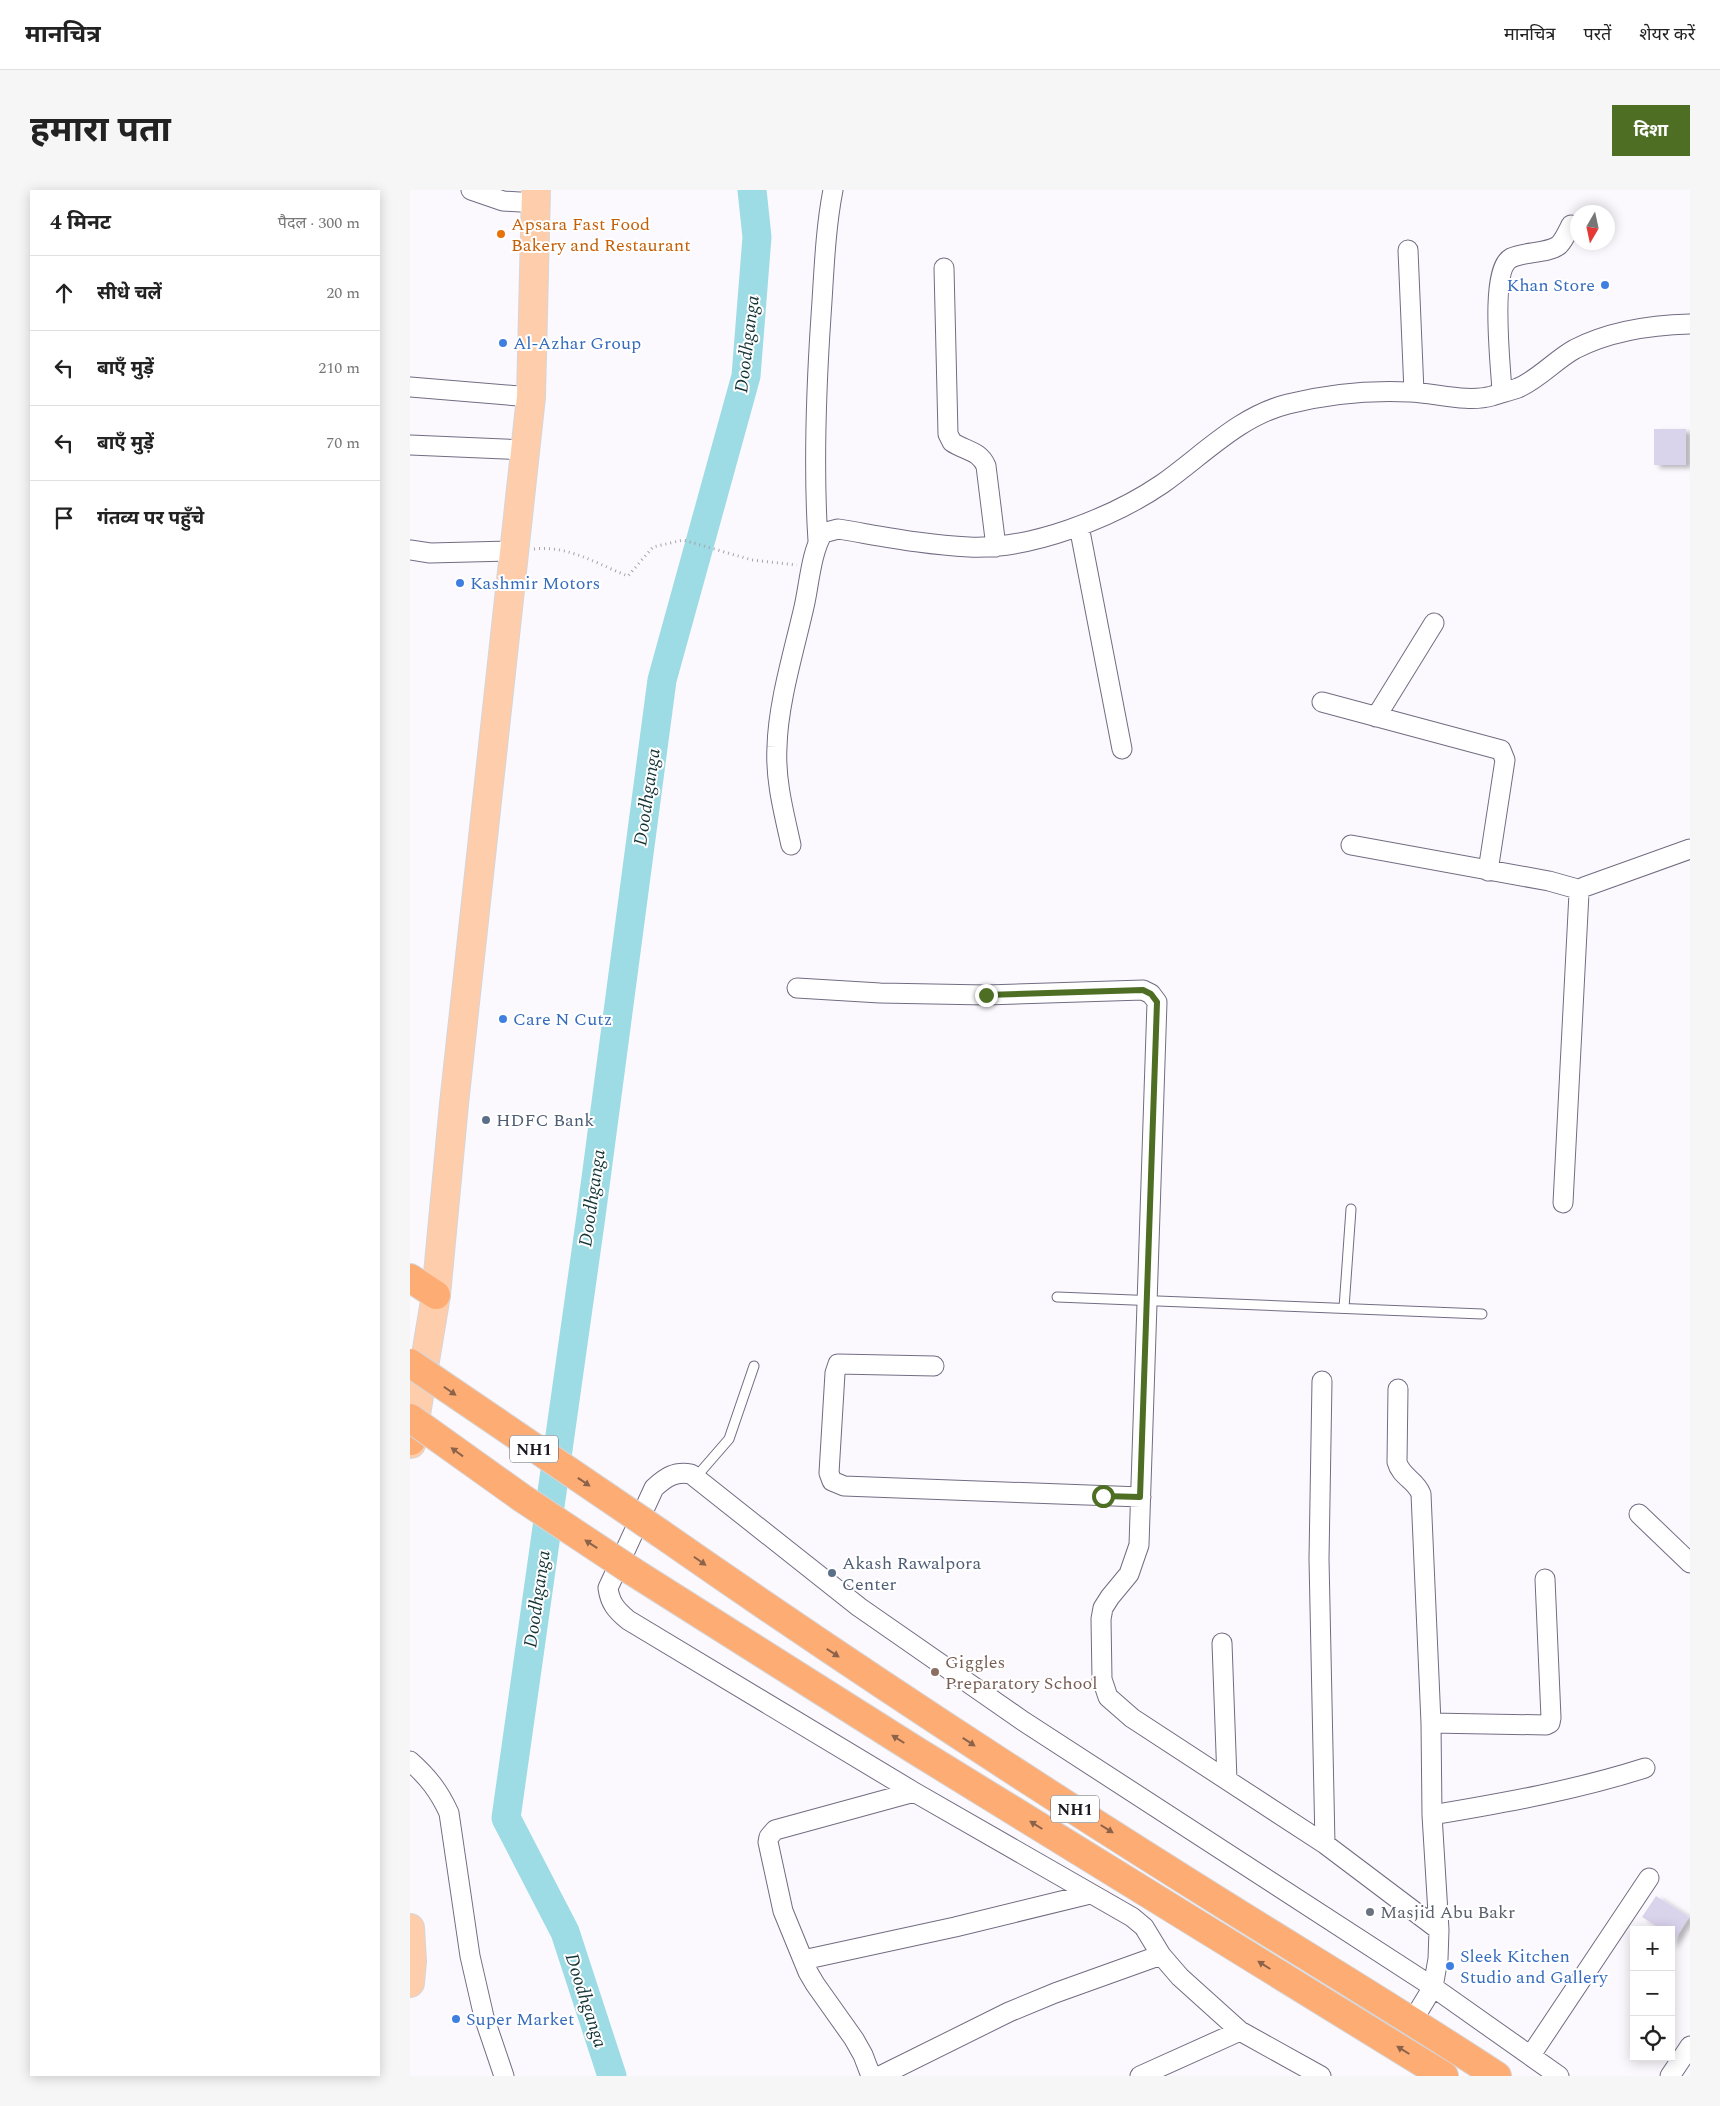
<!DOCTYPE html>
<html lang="hi">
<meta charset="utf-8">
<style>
:root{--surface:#fff;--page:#f6f6f6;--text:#222;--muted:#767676;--line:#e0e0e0;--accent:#4e6e24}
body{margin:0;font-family:Spectral,"Noto Sans Devanagari",serif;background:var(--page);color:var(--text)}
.controls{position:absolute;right:15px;bottom:15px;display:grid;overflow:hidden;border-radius:0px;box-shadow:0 2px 12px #0003}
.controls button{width:45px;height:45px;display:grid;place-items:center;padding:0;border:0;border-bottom:1px solid var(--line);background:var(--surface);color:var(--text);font:25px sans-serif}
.compass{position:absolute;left:1160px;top:15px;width:45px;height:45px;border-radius:50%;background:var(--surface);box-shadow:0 2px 12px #0003;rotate:189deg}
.stop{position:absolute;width:15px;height:15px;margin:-11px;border:4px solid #4e6e24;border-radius:50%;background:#fff}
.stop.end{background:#4e6e24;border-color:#fff;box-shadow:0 1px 5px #0008}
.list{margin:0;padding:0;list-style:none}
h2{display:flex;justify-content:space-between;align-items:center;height:65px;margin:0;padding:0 20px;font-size:21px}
h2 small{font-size:16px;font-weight:400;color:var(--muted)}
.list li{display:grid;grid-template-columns:32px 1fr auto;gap:15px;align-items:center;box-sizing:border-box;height:75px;padding:0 20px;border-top:1px solid var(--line)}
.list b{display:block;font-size:19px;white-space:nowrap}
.list em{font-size:16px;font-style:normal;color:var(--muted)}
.icon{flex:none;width:28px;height:28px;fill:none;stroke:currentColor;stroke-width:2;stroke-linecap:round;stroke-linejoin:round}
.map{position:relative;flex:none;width:1280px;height:1886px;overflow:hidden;border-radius:0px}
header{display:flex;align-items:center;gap:30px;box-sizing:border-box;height:70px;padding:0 25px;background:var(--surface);border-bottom:1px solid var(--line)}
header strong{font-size:24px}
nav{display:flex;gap:28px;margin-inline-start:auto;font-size:18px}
.intro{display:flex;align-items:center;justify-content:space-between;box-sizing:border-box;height:120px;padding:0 30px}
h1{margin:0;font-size:35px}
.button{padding:12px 22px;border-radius:0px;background:var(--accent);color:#fff;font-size:18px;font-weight:700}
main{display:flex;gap:30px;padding:0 30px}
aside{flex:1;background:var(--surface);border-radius:0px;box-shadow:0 2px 12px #0003}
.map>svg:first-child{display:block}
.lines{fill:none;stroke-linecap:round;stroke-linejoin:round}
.river{stroke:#9ddbe5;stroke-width:29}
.building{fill:#dad3ec;filter:url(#shadow)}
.lane-casing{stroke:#726c82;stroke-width:11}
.street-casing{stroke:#726c82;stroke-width:21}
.primary-casing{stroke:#d6d5d7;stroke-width:30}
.highway-casing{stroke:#d6d5d7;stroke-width:30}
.path{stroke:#a6a4aa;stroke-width:3;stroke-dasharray:1 4;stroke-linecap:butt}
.lane{stroke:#fff;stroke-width:9}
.street{stroke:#fff;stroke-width:19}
.primary{stroke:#fecdac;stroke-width:28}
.highway{stroke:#fdac74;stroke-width:28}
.highway-bridge-casing{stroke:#d6d5d7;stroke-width:30;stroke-linecap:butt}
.highway-bridge{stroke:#fdac74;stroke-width:28}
.oneway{fill:#8b624a}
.route{stroke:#4e6e24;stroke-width:6}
.food-dot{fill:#e8710a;stroke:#fff;stroke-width:2}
.shop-dot{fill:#3f7fe0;stroke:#fff;stroke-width:2}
.service-dot{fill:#5c6f8a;stroke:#fff;stroke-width:2}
.education-dot{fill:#8d6e63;stroke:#fff;stroke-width:2}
.worship-dot{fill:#6b7280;stroke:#fff;stroke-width:2}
.labels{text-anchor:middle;stroke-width:4;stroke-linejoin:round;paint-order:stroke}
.shield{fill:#fff;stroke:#5e5d62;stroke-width:1}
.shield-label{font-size:16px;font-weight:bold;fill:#19171f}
.food-label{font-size:18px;fill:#c56008;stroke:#fff;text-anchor:start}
.shop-label{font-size:18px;fill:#366cbe;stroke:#fff;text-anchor:start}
.service-label{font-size:18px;fill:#4e5e75;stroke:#fff;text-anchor:start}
.education-label{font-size:18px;fill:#785e54;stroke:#fff;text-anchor:start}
.worship-label{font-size:18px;fill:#5b616d;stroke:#fff;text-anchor:start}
.water-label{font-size:19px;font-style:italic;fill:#133337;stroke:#fff}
</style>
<header>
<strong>मानचित्र</strong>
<nav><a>मानचित्र</a><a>परतें</a><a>शेयर करें</a></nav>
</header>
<div class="intro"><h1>हमारा पता</h1><a class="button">दिशा</a></div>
<main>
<aside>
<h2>4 मिनट<small>पैदल · 300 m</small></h2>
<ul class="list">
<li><svg class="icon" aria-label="ahead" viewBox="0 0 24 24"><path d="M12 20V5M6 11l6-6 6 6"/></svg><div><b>सीधे चलें</b></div><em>20 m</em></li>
<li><svg class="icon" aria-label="left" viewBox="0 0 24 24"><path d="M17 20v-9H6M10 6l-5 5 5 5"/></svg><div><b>बाएँ मुड़ें</b></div><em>210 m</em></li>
<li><svg class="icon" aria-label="left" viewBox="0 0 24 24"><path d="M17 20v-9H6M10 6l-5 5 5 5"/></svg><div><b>बाएँ मुड़ें</b></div><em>70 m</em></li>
<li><svg class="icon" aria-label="arrive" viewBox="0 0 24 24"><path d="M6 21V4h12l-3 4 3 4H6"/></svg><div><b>गंतव्य पर पहुँचे</b></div></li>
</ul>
</aside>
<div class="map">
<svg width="1280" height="1886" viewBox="0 0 1280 1886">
<defs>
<filter id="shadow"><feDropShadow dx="5.5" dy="3" stdDeviation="2.5" flood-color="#0004"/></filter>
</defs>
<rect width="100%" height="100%" fill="#fbf9fe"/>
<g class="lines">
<path class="river" d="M202,1886L155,1742L96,1628L181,1026L252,490L336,186L347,47L342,0"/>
</g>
<path class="building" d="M1244,239H1276V275H1244Z
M1246,1706L1279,1727L1261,1756V1740H1253L1232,1727Z"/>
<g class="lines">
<g class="lane-casing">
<path id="lane" d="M647,1107L1072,1124
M934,1118L941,1019
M286,1287L319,1249L344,1176"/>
</g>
<g class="street-casing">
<path id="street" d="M61,0L93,11L126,13
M998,60L1004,202
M534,78L538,244L542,252C555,261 569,260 576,276L586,357
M0,197L121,207
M1092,202C1091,177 1079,80 1101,68C1115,61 1138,64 1149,55C1154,50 1158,41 1161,35
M0,255L115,260
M669,336L712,559
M408,351C403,275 406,201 411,126C414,84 415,41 423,0
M0,360L20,363L103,361
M912,512L1091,560L1095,570L1078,681
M966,527L1024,433
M381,655C374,623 365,590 367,557C368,513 384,461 394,417C399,396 401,362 413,343L428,339C471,346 515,355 559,357C620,360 702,328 752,294C792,266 829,226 878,214C918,204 960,200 1000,202C1026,203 1057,213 1082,206C1091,203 1100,201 1108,198C1129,189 1145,170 1165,159C1200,141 1241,135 1280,134
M941,655L1139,691L1171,700
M387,798L470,803L576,805L733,800L741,804L747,812L729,1355L719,1384L700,1407L693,1418L691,1429L692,1489L698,1507L722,1528L915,1654L1029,1740
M1153,1013L1169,703L1174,697L1280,659
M524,1176L428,1174L425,1183L419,1283L422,1291L434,1296L731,1307
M912,1191L909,1369L915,1654
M988,1199L987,1272C991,1287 1006,1290 1011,1304L1021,1533L1022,1625L1029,1740L1028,1769L1023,1797L1003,1830
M1229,1324L1280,1373
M812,1453L817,1590
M1021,1533L1136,1535L1140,1533L1141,1528L1135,1389
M0,1571C18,1587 29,1601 39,1623L60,1766L74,1827L94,1886
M1022,1625C1094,1613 1166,1600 1235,1578
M393,1770L545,1737L680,1704
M1121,1865L1239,1688
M461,1886L453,1865L444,1849L405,1794L398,1782L373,1721L358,1652L359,1647L365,1640L504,1602
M470,1886L599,1822L645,1803L751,1765
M730,1886L830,1841
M911,1886L830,1841L770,1787L751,1765L734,1737L722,1727L504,1602L218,1430C206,1420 200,1413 198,1398L244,1298C256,1287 265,1281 281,1284L449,1417L613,1531L1023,1797L1149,1886
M1260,1886L1280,1856"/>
</g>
<g class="primary-casing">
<path id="primary" d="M1,1254L26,1105L44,914L121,207L126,0
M0,1738L2,1771L0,1793"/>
</g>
<g class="highway-casing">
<path id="highway" d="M0,1088L26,1105
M0,1250L1,1251
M250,1343C442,1477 638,1605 837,1729C921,1781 1005,1832 1087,1886
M222,1381L505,1560L1034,1886"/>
</g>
<path class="path" d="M124,359C158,355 187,374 218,386L243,357L273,350L342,370L387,375"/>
<use href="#lane" class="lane"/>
<use href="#street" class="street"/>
<use href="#primary" class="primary"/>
<use href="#highway" class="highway"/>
<g class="highway-bridge-casing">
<path id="highway-bridge" d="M0,1173L250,1343
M0,1228L112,1308L222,1381"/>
</g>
<use href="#highway-bridge" class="highway-bridge"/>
</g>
<defs><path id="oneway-solid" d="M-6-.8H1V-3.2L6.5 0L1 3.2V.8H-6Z" transform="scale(1.25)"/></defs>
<g class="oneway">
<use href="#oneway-solid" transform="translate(40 1201) rotate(35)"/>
<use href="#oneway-solid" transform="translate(47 1262) rotate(-144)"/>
<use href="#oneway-solid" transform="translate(174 1292) rotate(34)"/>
<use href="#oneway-solid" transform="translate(181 1354) rotate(-147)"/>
<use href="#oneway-solid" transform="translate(290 1371) rotate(35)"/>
<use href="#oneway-solid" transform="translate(423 1463) rotate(33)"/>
<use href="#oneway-solid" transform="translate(488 1549) rotate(-148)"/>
<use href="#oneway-solid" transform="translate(559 1552) rotate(33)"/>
<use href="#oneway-solid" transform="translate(626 1635) rotate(-148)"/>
<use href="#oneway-solid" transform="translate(697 1639) rotate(32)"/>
<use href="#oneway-solid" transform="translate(854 1775) rotate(-148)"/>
<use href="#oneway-solid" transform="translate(993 1860) rotate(-148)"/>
</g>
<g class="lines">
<path class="route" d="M576,805L733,800L741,804L747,812L730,1307L693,1306"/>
</g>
<circle class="food-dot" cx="91" cy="44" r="5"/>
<g class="shop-dot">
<circle cx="1195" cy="95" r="5"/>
<circle cx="93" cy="153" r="5"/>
<circle cx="50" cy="393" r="5"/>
<circle cx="93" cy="829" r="5"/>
<circle cx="1040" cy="1776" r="5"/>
<circle cx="46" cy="1829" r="5"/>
</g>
<g class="service-dot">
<circle cx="76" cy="930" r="5"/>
<circle cx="422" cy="1383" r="5"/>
</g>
<circle class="education-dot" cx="525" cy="1482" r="5"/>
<circle class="worship-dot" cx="960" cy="1722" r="5"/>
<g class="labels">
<g class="shield">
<rect x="100" y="1245.5" width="48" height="27" rx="4"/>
<rect x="641" y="1605.5" width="48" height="27" rx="4"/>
</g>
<g class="shield-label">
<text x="124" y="1265">NH1</text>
<text x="665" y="1625">NH1</text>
</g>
<g class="food-label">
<text x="101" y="40">Apsara Fast Food<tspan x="101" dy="21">Bakery and Restaurant</tspan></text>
</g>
<g class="shop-label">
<text x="1185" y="101" text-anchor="end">Khan Store</text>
<text x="103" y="159">Al-Azhar Group</text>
<text x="60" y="399">Kashmir Motors</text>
<text x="103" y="835">Care N Cutz</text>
<text x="1050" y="1772">Sleek Kitchen<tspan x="1050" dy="21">Studio and Gallery</tspan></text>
<text x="56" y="1835">Super Market</text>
</g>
<g class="service-label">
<text x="86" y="936">HDFC Bank</text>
<text x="432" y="1379">Akash Rawalpora<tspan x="432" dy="21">Center</tspan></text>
</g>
<g class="education-label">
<text x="535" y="1478">Giggles<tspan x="535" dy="21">Preparatory School</tspan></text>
</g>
<g class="worship-label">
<text x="970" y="1728">Masjid Abu Bakr</text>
</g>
<g class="water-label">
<text transform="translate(336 154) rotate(-83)" y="7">Doodhganga</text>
<text transform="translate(236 607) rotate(-82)" y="7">Doodhganga</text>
<text transform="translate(181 1008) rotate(-82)" y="7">Doodhganga</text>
<text transform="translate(126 1409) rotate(-82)" y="7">Doodhganga</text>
<text transform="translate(177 1810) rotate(72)" y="7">Doodhganga</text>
</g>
</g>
</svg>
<div class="controls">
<button>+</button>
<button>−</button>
<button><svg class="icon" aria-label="locate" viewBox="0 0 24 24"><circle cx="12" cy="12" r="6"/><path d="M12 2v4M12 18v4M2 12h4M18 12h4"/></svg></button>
</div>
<svg class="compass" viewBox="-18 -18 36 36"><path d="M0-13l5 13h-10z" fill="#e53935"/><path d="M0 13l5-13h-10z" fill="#767676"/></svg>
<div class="stop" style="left:693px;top:1306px"></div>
<div class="stop end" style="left:576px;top:805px"></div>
</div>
</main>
